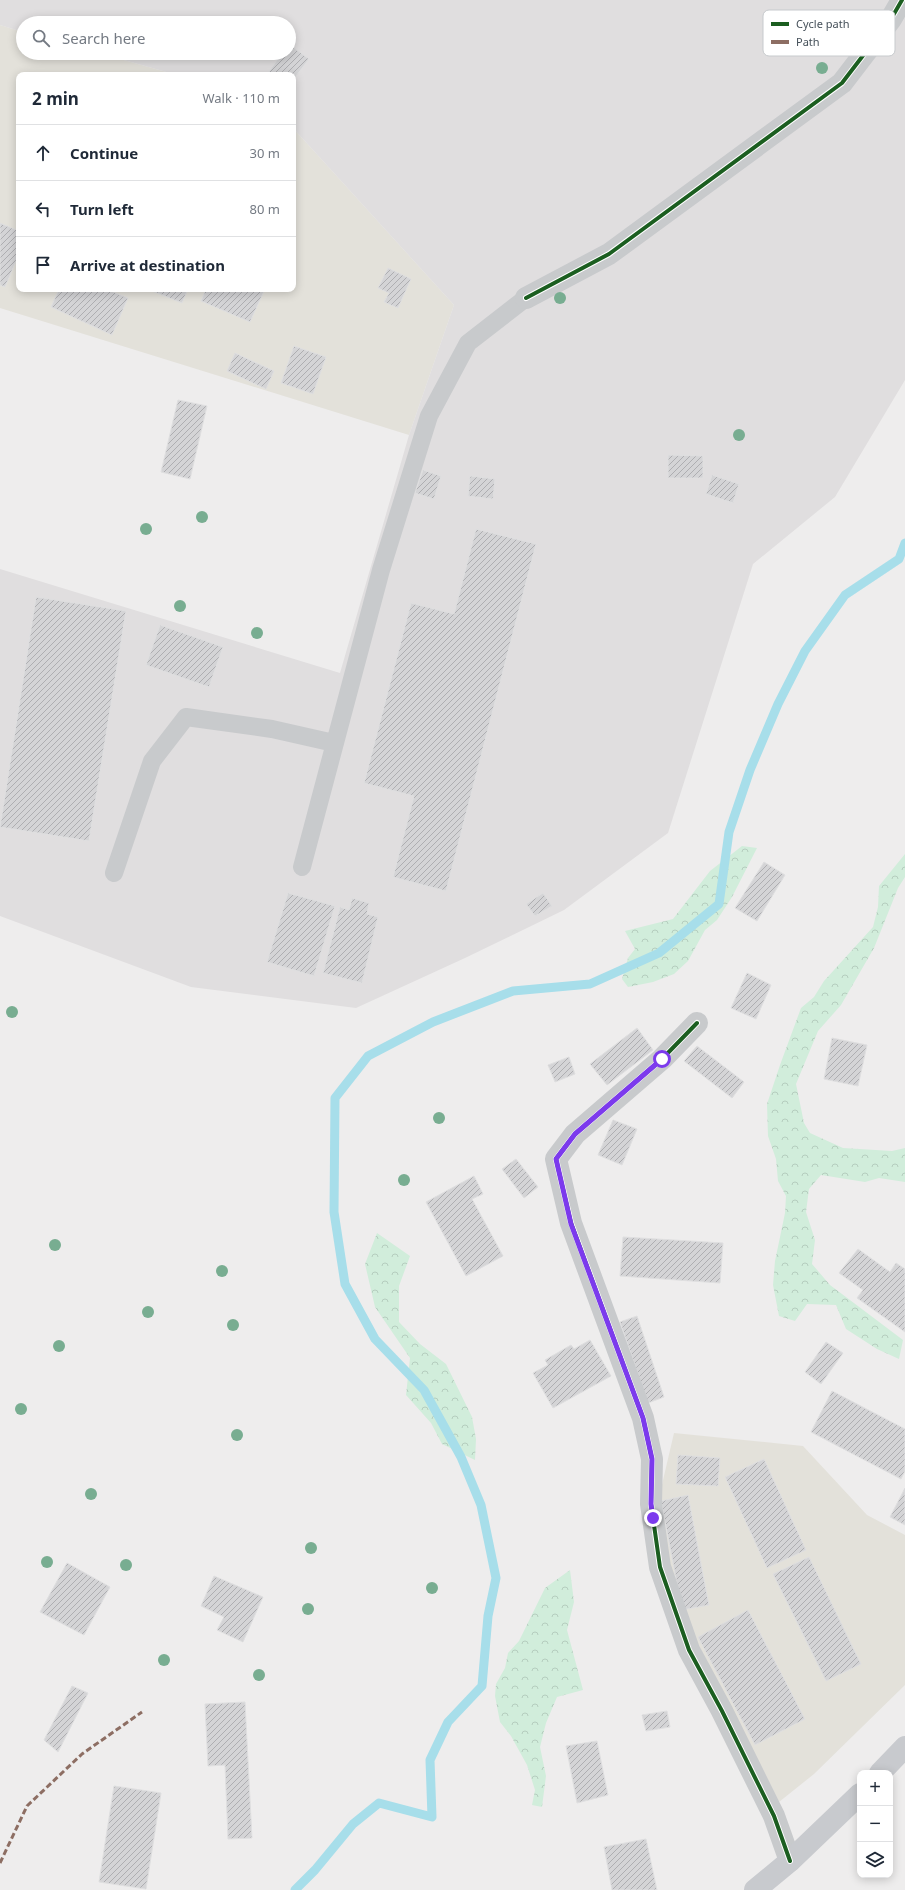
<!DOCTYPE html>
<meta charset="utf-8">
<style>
:root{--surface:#fff;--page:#f6f6f7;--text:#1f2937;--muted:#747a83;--line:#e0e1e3}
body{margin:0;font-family:"Noto Sans",sans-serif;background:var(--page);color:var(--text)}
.controls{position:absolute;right:12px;bottom:12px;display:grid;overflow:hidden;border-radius:8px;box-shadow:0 2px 10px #0003}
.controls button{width:36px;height:36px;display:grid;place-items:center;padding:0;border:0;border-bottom:1px solid var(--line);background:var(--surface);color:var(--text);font:20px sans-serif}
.stop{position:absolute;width:12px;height:12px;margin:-9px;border:3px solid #7c3aed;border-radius:50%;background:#fff}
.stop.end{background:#7c3aed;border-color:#fff;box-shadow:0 1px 4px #0008}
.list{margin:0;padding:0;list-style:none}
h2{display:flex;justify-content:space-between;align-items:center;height:52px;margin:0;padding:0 16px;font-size:17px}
h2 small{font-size:13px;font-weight:400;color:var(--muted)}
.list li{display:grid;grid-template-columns:26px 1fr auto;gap:12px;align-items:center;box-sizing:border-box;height:56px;padding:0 16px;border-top:1px solid var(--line)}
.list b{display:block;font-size:15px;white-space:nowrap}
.list em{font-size:13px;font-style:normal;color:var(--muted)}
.icon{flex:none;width:22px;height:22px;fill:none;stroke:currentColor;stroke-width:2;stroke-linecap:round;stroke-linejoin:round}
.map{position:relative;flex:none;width:905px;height:1890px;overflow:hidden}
.search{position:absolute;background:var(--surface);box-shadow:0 2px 10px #0003;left:16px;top:16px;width:280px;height:44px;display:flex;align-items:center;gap:10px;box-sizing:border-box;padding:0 14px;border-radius:22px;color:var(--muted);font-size:15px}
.panel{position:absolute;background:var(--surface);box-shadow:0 2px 10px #0003;left:16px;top:72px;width:280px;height:220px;border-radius:8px}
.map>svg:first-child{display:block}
.commercial{fill:#e3e1da}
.education{fill:#e0dedf}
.forest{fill:url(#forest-crowns)}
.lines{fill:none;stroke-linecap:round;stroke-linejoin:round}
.stream{stroke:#a7deea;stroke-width:9}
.building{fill:url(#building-hatch);stroke:#dfdfe0}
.service{stroke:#c8cacc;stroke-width:18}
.minor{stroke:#c8cacc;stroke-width:22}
.secondary{stroke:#c8cace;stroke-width:22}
.quiet{stroke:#8d6e63;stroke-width:3;stroke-dasharray:6 3;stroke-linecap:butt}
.cycleway-casing{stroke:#fff;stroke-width:6}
.cycleway{stroke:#1b5e20;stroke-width:4}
.tree{fill:#78ad91}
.route{stroke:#7c3aed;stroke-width:5}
.key{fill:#fff;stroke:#c7cacd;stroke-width:1}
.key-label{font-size:11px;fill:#455059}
</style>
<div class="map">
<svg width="905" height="1890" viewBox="0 0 905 1890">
<defs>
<pattern id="forest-crowns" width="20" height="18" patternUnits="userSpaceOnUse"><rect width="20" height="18" fill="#d1eddb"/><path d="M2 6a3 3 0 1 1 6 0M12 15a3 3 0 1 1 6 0" fill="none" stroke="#b5cdbe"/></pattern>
<pattern id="building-hatch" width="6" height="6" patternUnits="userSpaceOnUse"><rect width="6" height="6" fill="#d4d4d6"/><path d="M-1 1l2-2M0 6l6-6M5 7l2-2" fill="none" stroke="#aeaeb1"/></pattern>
</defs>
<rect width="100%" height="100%" fill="#eeeded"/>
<path class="commercial" d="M0,25L23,32V53H99L177,75H19V289H293V128L454,305L409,435L0,308Z
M674,1433L803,1446L867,1515L905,1535V1685L814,1774L779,1802L673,1595L657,1506Z"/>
<path class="education" d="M0,0H905V380L835,497L753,564L668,833L564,910L465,958L356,1008L191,987L0,916V569L340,673L409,435L454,305L293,128V75H177L99,53H289V23H23V32L0,25Z"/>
<path class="forest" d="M742,846L757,848L732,897L717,920L705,930L688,961L674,974L653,982L628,987L622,979L628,958L635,949L625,931L673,919L710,871Z
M905,854V877L898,888L874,948L841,1005L818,1031L796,1084L804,1123L810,1133L843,1148L892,1151L905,1148V1182L879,1178L865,1182L821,1175L809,1189L806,1212L815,1240L812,1264L830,1285L903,1340L899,1359L877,1349L846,1329L836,1305L807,1304L795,1321L779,1316L773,1285L775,1261L785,1213L786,1196L778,1181L776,1159L768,1136L767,1104L780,1065L801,1008L814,997L824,981L873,927L878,907L879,886Z
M377,1233L410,1256L399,1286V1322L420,1344L446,1364L472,1417L476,1439L475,1460L442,1444L431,1423L406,1395L410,1358L375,1307L365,1264Z
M570,1570L574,1602L567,1630L583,1690L557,1697L546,1723L540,1747L546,1776L542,1807L532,1805L535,1790L527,1765L511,1736L500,1722L495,1696L496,1684L505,1668L508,1653L519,1641L545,1588Z"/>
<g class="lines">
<path class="stream" d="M295,1890L315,1870L353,1824L379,1803L432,1817L430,1760L448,1722L482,1686L488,1616L496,1578L481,1505L461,1457L424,1390L375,1339L345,1284L334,1212L335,1098L368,1056L433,1022L513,991L590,984L659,953L719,904L729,832L750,770L778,704L805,651L845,595L899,559L905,543"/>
</g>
<path class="building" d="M289,44L309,59L293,80V75H271L268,73L282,53H289Z
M0,223L19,231V254L5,287L0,285Z
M388,268L411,279L398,308L384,302L389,293L378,288Z
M59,289H106L128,298L112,335L51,307Z
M147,289H188L182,303Z
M206,289H265L250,322L201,301Z
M294,346L326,357L313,394L281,383Z
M235,353L274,371L266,389L227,371Z
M178,400L207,406L190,479L161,472Z
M668,455L703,456V478H668Z
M423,470L441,476L434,499L415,493Z
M712,475L739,484L733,503L706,494Z
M470,476L495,479L493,499L468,496Z
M476,529L536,544L446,891L393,877L414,796L364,783L411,603L454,614Z
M36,597L126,611L89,841L0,827Z
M160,625L223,647L209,687L146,665Z
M764,862L785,875L757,921L735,908Z
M288,893L335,906L314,976L267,962Z
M543,893L552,906L535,916L526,904Z
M352,898L369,903L367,914L378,917L362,983L323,973L340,907L349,910Z
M747,973L771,985L756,1019L731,1008Z
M637,1028L653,1050L607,1085L590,1064Z
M832,1038L867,1045L858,1086L824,1079Z
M697,1046L744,1082L732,1098L684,1061Z
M569,1057L575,1074L555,1082L548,1065Z
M613,1120L637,1129L622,1165L598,1155Z
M516,1159L538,1187L524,1198L502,1169Z
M474,1176L483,1194L472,1199L503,1256L466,1276L426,1202Z
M623,1237L723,1243L720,1283L620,1276Z
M858,1249L890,1272L896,1263L905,1269V1332L857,1298L863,1290L839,1273Z
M637,1316L664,1397L648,1403L620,1322Z
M590,1340L611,1376L553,1408L533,1373L548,1365L545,1360L571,1345L574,1349Z
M826,1342L843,1353L821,1384L805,1372Z
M832,1391L905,1429V1471L901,1479L811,1432Z
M678,1455L720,1458L718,1486L676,1484Z
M764,1459L806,1550L767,1568L725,1477Z
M905,1488V1525L890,1517Z
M688,1495L709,1605L682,1610L661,1501Z
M809,1557L861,1664L826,1681L773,1574Z
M67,1563L110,1587L84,1635L40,1612Z
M214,1576L263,1597L243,1642L217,1630L224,1617L201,1606Z
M748,1610L805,1719L755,1745L698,1637Z
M72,1686L88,1693L58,1752L44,1740Z
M245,1702L252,1838L228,1839L225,1765L208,1766L205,1704Z
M667,1711L670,1727L646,1731L642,1715Z
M597,1741L608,1795L577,1803L566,1746Z
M114,1786L161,1793L146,1889L99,1882Z
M646,1839L657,1890H612L604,1847Z"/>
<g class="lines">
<path class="service" d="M302,867L381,570L429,416L468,343L526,298
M114,873L152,761L186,717L272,729L334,743"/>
<path class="minor" d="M526,298L609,254L842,83L891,19L902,0
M697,1023L662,1059L575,1134L556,1159L571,1223L643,1418L652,1459L651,1504L660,1567L689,1650L722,1711L774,1816L790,1861"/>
<path class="secondary" d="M880,1773L905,1747
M755,1890L790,1861L860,1794"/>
<path class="quiet" d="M0,1863L27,1806L82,1754L142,1712"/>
<g class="cycleway-casing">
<path id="cycleway" d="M526,298L609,254L842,83L891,19L902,0
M697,1023L662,1059L575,1134L556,1159L571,1223L643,1418L652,1459L651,1504L660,1567L689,1650L722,1711L774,1816L790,1861"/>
</g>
<use href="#cycleway" class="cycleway"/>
</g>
<g class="tree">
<circle cx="822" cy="68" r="6"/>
<circle cx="560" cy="298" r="6"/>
<circle cx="739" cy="435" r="6"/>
<circle cx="202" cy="517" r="6"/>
<circle cx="146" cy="529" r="6"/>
<circle cx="180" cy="606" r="6"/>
<circle cx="257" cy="633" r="6"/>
<circle cx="12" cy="1012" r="6"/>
<circle cx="439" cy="1118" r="6"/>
<circle cx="404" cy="1180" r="6"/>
<circle cx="55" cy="1245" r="6"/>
<circle cx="222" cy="1271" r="6"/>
<circle cx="148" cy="1312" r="6"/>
<circle cx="233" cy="1325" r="6"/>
<circle cx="59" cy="1346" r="6"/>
<circle cx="21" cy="1409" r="6"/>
<circle cx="237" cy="1435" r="6"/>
<circle cx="91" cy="1494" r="6"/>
<circle cx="311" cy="1548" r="6"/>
<circle cx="47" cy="1562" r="6"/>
<circle cx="126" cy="1565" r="6"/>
<circle cx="432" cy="1588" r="6"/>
<circle cx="308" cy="1609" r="6"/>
<circle cx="164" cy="1660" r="6"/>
<circle cx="259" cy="1675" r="6"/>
</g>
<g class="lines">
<path class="route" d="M653,1518L651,1504L652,1459L643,1418L571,1224L556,1159L575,1134L662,1059"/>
</g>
<rect x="763" y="10" width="132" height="46" rx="6" class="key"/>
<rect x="771" y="22" width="18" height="4" fill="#1b5e20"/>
<rect x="771" y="40" width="18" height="4" fill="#8d6e63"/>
<g class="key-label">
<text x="796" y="28">Cycle path</text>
<text x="796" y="46">Path</text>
</g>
</svg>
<div class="controls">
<button>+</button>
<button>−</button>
<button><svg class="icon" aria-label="layers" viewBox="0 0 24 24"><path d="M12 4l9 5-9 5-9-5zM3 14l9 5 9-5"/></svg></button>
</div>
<div class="stop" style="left:662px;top:1059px"></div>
<div class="stop end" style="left:653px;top:1518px"></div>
<div class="search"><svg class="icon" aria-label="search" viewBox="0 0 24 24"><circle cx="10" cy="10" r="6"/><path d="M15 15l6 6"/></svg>Search here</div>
<section class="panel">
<h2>2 min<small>Walk · 110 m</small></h2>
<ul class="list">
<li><svg class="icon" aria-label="ahead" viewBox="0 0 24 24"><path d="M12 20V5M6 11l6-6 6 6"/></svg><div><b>Continue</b></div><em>30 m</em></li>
<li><svg class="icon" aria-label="left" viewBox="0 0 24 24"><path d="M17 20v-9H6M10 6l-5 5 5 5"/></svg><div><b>Turn left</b></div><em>80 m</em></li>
<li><svg class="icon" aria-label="arrive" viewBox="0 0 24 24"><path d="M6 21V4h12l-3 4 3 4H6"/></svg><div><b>Arrive at destination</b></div></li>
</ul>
</section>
</div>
